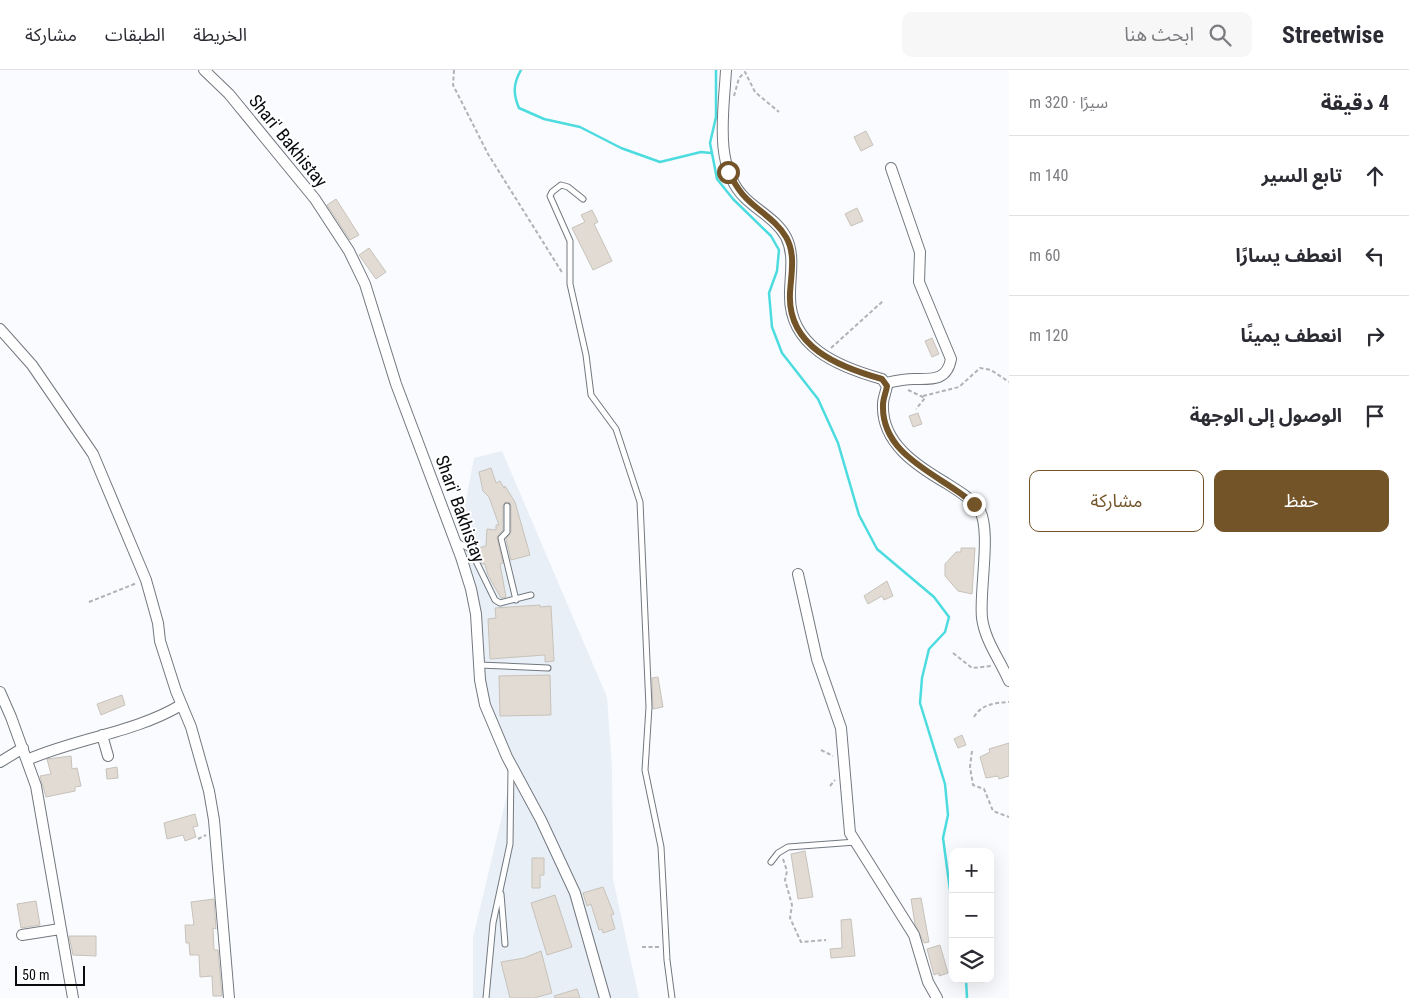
<!DOCTYPE html>
<html lang="ar">
<meta charset="utf-8">
<style>
:root{--surface:#fff;--page:#f7f7f7;--text:#2b2b33;--muted:#7c7c81;--line:#e1e1e2;--accent:#735429}
body{margin:0;font-family:"Roboto Condensed","Noto Sans Arabic",sans-serif;background:var(--page);color:var(--text);direction:rtl}
.controls{position:absolute;right:15px;bottom:15px;display:grid;overflow:hidden;border-radius:10px;box-shadow:0 5px 20px #0002}
.controls button{width:45px;height:45px;display:grid;place-items:center;padding:0;border:0;border-bottom:1px solid var(--line);background:var(--surface);color:var(--text);font:25px sans-serif}
.scale{position:absolute;left:15px;bottom:12px;width:70px;box-sizing:border-box;padding-left:5px;border:2px solid #090b0e;border-top:0;font-size:14px;line-height:18px;white-space:nowrap;color:#090b0e;-webkit-text-stroke:4px #fff;paint-order:stroke}
.stop{position:absolute;width:15px;height:15px;margin:-11px;border:4px solid #735429;border-radius:50%;background:#fff}
.stop.end{background:#735429;border-color:#fff;box-shadow:0 1px 5px #0008}
.list{margin:0;padding:0;list-style:none}
h2{display:flex;justify-content:space-between;align-items:center;height:65px;margin:0;padding:0 20px;font-size:21px}
h2 small{font-size:16px;font-weight:400;color:var(--muted)}
.list li{display:grid;grid-template-columns:32px 1fr auto;gap:15px;align-items:center;box-sizing:border-box;height:80px;padding:0 20px;border-top:1px solid var(--line)}
.list b{display:block;font-size:19px;white-space:nowrap}
.list em{font-size:16px;font-style:normal;color:var(--muted)}
.actions{display:flex;gap:10px;padding:15px 20px}
.actions a{flex:1;padding:11px 0;border:1px solid var(--accent);border-radius:10px;text-align:center;font-size:18px;color:var(--accent)}
.actions .main{background:var(--accent);color:#fff}
.icon{flex:none;width:28px;height:28px;fill:none;stroke:currentColor;stroke-width:2;stroke-linecap:round;stroke-linejoin:round}
.map{position:relative;flex:none;width:1009px;height:928px;overflow:hidden;direction:ltr}
header{display:flex;align-items:center;gap:30px;box-sizing:border-box;height:70px;padding:0 25px;background:var(--surface);border-bottom:1px solid var(--line)}
header strong{font-size:24px}
nav{display:flex;gap:28px;margin-inline-start:auto;font-size:18px}
.search{width:350px;height:45px;background:var(--page);display:flex;align-items:center;gap:12px;box-sizing:border-box;padding:0 18px;border-radius:10px;color:var(--muted);font-size:19px}
main{display:flex}
aside{flex:1;background:var(--surface)}
.map>svg:first-child{display:block}
.built{fill:#e8eff7}
.lines{fill:none;stroke-linecap:round;stroke-linejoin:round}
.stream{stroke:#4cdcdf;stroke-width:2.5}
.building{fill:#e1dbd3;stroke:#c7c2ba}
.lane-casing{stroke:#73787f;stroke-width:7}
.street-casing{stroke:#73787f;stroke-width:12}
.path{stroke:#b0b2b5;stroke-width:2;stroke-dasharray:4 2.5;stroke-linecap:butt}
.lane{stroke:#fff;stroke-width:5}
.street{stroke:#fff;stroke-width:10}
.route{stroke:#735429;stroke-width:6}
.labels{text-anchor:middle;stroke-width:4;stroke-linejoin:round;paint-order:stroke}
.street-label{font-size:18px;fill:#090b0e;stroke:#fff}
</style>
<header>
<strong>Streetwise</strong>
<div class="search"><svg class="icon" aria-label="search" viewBox="0 0 24 24"><circle cx="10" cy="10" r="6"/><path d="M15 15l6 6"/></svg>ابحث هنا</div>
<nav><a>الخريطة</a><a>الطبقات</a><a>مشاركة</a></nav>
</header>
<main>
<aside>
<h2>4 دقيقة<small>سيرًا · 320 m</small></h2>
<ul class="list">
<li><svg class="icon" aria-label="ahead" viewBox="0 0 24 24"><path d="M12 20V5M6 11l6-6 6 6"/></svg><div><b>تابع السير</b></div><em>140 m</em></li>
<li><svg class="icon" aria-label="left" viewBox="0 0 24 24"><path d="M17 20v-9H6M10 6l-5 5 5 5"/></svg><div><b>انعطف يسارًا</b></div><em>60 m</em></li>
<li><svg class="icon" aria-label="right" viewBox="0 0 24 24"><path d="M7 20v-9h11M14 6l5 5-5 5"/></svg><div><b>انعطف يمينًا</b></div><em>120 m</em></li>
<li><svg class="icon" aria-label="arrive" viewBox="0 0 24 24"><path d="M6 21V4h12l-3 4 3 4H6"/></svg><div><b>الوصول إلى الوجهة</b></div></li>
</ul>
<div class="actions"><a class="main">حفظ</a><a>مشاركة</a></div>
</aside>
<div class="map">
<svg width="1009" height="928" viewBox="0 0 1009 928">
<rect width="100%" height="100%" fill="#f9fbff"/>
<path class="built" d="M502,381L607,627L612,697L613,809L639,928H473V868L514,695L487,630L479,559L461,457L474,388Z"/>
<g class="lines">
<path class="stream" d="M521,0C513,14 513,24 519,38L544,49L580,57L621,78L660,92L701,82L711,83
M716,0V47L710,73L717,109L733,129L771,166L779,180L777,201L769,223L772,257L782,283L818,329L838,373L859,445L877,479L934,527L949,547L945,562L929,579L922,608L920,633L945,714L948,745L943,768L953,842
M966,909L967,928"/>
</g>
<path class="building" d="M866,61L873,75L861,81L854,67Z
M336,129L359,165L350,170L327,135Z
M857,138L863,151L851,156L845,144Z
M592,140L598,152L594,154L612,191L593,200L572,158L585,152L581,145Z
M369,178L386,202L376,209L359,185Z
M932,268L939,284L932,287L925,271Z
M918,343L922,354L913,357L909,346Z
M491,398L496,413L500,411L504,418L505,416L515,432L530,485L511,490L506,469L511,462V436L510,433L505,432L503,436V460L497,467L503,493L500,494L506,527L501,528L488,505L485,494H482L480,490L478,478L486,476L487,459L496,460V455H499L489,427L483,421L479,402Z
M961,478H975L972,524L958,521L945,506V494L956,482H961Z
M887,511L893,526L884,530L882,526L868,534L864,526Z
M540,535V537L551,536L554,591L545,592V585L490,589L488,549L496,548L495,538Z
M550,605L551,645L500,646L499,606Z
M658,607L663,637L653,639L652,608Z
M122,625L125,635L101,645L97,634Z
M962,665L966,675L958,678L954,669Z
M1009,673V706L999,709L998,706L986,708L980,687L990,682L989,679Z
M71,686L72,699L77,698L81,716L75,717V721L46,727L40,706L51,704L47,689Z
M117,697L118,708L107,709L106,699Z
M195,744L198,756L193,757L196,767L185,771L183,765L167,769L164,753Z
M805,781L813,827L798,829L791,784Z
M532,788H544V805H540V818H532Z
M603,817L614,844L611,845L615,859L603,863L602,859L599,860L591,834L587,836L583,823Z
M555,825L572,877L547,885L531,833Z
M921,828L929,872L924,873L915,854L911,829Z
M214,829L216,859L213,858L214,880H218L222,926H213L212,906L200,907L199,885H190L189,873H186L185,855H194L191,832Z
M36,831L40,855L21,858L17,834Z
M851,849L855,886L831,888L830,879L842,878L841,850Z
M69,866H96V886L73,885Z
M940,875L948,903L939,906V903L934,905L927,879Z
M541,881L552,923L534,928H510L501,892L524,888Z
M577,919L580,928H555L554,926Z"/>
<g class="lines">
<g class="lane-casing">
<path id="lane" d="M583,129L568,117L561,115L552,122L550,126L570,171V214L586,285L591,325L616,359L640,432L649,637L645,700L661,777L667,890L672,928
M507,436V462L501,468L516,530
M454,470L470,479L495,530L500,533L531,525
M479,595L548,598
M771,792L778,783L788,777L856,772
M501,824L505,874
M486,928L493,853L510,774L511,698"/>
</g>
<g class="street-casing">
<path id="street" d="M204,0L229,24L315,129L349,181L365,214L396,314L461,487L471,519L476,544L480,610L485,635L507,687L541,750L575,823L605,928
M726,0C724,40 713,97 745,128C758,141 777,150 786,167C795,185 790,205 790,223C788,277 839,297 882,309L887,316C886,322 883,328 883,334C881,373 917,396 946,413C957,420 971,428 979,439C992,459 979,521 982,548C985,571 1000,590 1009,611
M0,259L32,295L93,384L146,510L158,553L160,571L176,621L191,657L209,721L214,750L229,928
M886,313C895,311 904,309 914,309C932,309 947,311 951,289L919,212L920,182L891,98
M798,504L817,589L841,658L850,763L914,865L928,912L937,928
M0,622L11,647L36,716L73,928
M102,665L108,686
M27,690C77,668 134,663 181,635
M0,692L23,678
M22,865L60,859"/>
</g>
<path class="path" d="M454,0L453,15L488,84L563,204
M734,26L739,8L745,2L755,22L779,42
M831,278L883,231
M908,320L925,328L916,339
M923,326L959,317L980,298L991,300L1009,312
M89,532L137,513
M953,583L972,598L991,596
M974,647C982,634 994,633 1009,632
M821,680L833,686
M972,681L970,697L973,715L984,719L993,741L1009,747
M830,716L835,710
M198,769L206,765
M783,789L787,801L785,810L792,835L790,848L801,872L826,870
M642,877H659"/>
<use href="#lane" class="lane"/>
<use href="#street" class="street"/>
</g>
<g class="lines">
<path class="route" d="M728,102C733,110 738,120 745,127C758,141 776,150 786,167C796,184 791,204 790,223C787,277 839,297 882,309L887,316C886,323 883,328 883,335C881,387 942,405 974,434"/>
</g>
<g class="labels">
<g class="street-label">
<text transform="translate(288 71) rotate(51)" y="6">Shari' Bakhistay</text>
<text transform="translate(460 439) rotate(70)" y="6">Shari' Bakhistay</text>
</g>
</g>
</svg>
<div class="controls">
<button>+</button>
<button>−</button>
<button><svg class="icon" aria-label="layers" viewBox="0 0 24 24"><path d="M12 4l9 5-9 5-9-5zM3 14l9 5 9-5"/></svg></button>
</div>
<div class="scale">50 m</div>
<div class="stop" style="left:728px;top:102px"></div>
<div class="stop end" style="left:974px;top:434px"></div>
</div>
</main>
